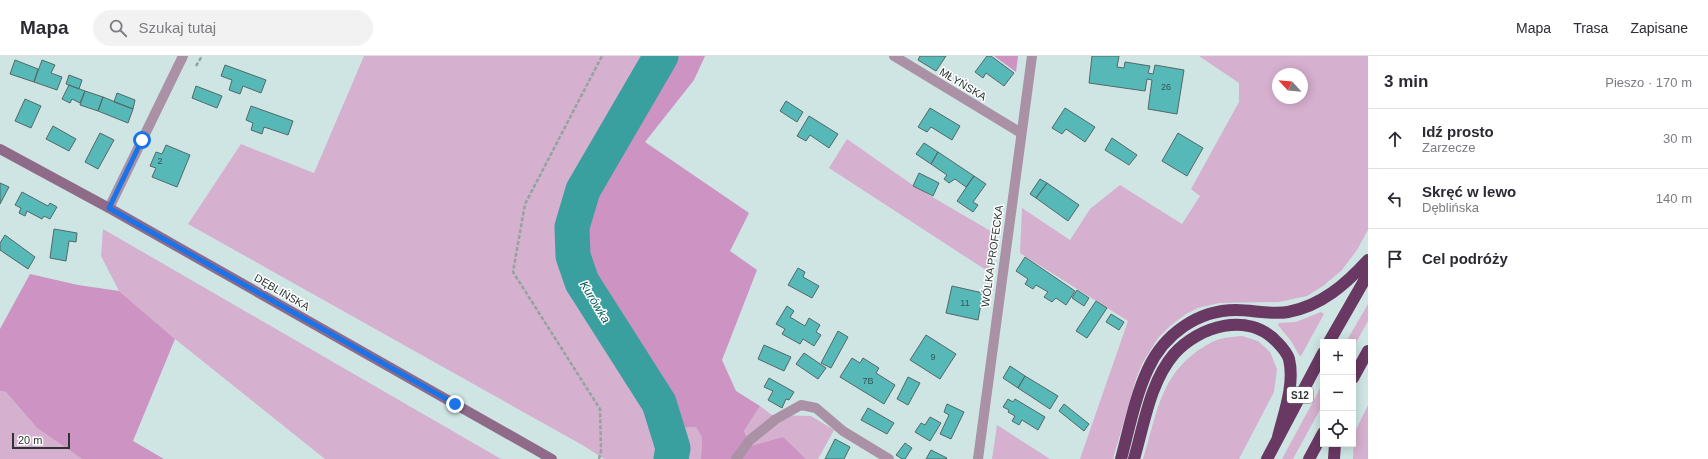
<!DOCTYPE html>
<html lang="pl">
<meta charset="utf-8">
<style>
:root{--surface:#fff;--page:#f2f2f3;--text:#2b2b33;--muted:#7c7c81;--line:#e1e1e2}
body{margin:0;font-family:Arial,sans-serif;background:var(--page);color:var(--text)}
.controls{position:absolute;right:12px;bottom:12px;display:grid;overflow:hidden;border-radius:0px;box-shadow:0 2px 10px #0003}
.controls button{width:36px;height:36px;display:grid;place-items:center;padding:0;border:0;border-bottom:1px solid var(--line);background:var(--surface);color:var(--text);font:20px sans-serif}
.compass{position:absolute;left:1272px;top:12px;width:36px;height:36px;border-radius:50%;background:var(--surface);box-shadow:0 2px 10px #0003;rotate:296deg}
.scale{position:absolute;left:12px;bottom:10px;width:58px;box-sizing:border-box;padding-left:4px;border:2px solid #2c3534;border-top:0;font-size:11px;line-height:14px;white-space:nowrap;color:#2c3534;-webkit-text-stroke:3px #fff;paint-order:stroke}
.stop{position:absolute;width:12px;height:12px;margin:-9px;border:3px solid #1a73e8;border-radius:50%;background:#fff}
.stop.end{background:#1a73e8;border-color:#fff;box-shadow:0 1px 4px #0008}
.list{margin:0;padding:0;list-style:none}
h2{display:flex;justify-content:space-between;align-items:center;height:52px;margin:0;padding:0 16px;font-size:17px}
h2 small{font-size:13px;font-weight:400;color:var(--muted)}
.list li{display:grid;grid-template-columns:26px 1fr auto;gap:12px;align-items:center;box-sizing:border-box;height:60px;padding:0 16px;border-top:1px solid var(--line)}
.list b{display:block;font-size:15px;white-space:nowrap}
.list p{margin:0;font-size:13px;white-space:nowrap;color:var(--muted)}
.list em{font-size:13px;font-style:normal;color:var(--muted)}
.icon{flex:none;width:22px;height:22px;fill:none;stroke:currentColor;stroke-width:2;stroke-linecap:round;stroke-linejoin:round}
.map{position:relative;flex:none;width:1368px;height:403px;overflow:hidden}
header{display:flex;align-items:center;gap:24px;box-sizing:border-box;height:56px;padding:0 20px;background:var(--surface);border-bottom:1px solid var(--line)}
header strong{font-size:19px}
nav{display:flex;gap:22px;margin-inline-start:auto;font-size:14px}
.search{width:280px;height:36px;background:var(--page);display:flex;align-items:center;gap:10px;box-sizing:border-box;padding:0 14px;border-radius:22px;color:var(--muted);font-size:15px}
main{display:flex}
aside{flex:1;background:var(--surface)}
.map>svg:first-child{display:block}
.green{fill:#d6b0cf;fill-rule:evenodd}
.forest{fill:#cc93c3}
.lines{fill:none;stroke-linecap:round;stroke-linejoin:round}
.river{stroke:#3aa09f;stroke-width:35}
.building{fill:#56b9b8;stroke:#546868}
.path{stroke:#92a3a2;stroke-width:2.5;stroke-dasharray:4 2;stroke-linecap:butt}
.lane{stroke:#aa91a6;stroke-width:10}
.street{stroke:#aa91a6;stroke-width:10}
.secondary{stroke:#8f6b89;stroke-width:10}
.highway{stroke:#693863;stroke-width:12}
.route{stroke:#1a73e8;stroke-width:5}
.labels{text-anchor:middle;stroke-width:3;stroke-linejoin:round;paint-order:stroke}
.number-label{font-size:9px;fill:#365655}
.shield{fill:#fff;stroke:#6b7271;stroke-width:1}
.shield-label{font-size:10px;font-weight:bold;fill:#2c3534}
.street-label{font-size:11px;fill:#2c3534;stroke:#fff}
.water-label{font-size:12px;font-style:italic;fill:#005c5c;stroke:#fff}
</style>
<header>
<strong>Mapa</strong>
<div class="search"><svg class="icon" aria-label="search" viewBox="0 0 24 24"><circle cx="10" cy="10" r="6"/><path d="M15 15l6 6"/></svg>Szukaj tutaj</div>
<nav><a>Mapa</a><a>Trasa</a><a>Zapisane</a></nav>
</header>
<main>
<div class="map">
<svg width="1368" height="403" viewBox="0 0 1368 403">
<rect width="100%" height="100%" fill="#cee5e4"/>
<path class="green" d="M364,0H670L594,128L578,182L593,232L642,308L681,372L696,371L702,382L701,403H604L584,390L188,168L241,88L314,117Z
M1199,0H1368V174L1357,194L1342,214L1323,230L1307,240L1279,246L1219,247L1198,252L1186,258L1170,270L1158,282L1142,308L1136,323L1113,403H1080L1128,265L1020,197L1022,152L1070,184L1090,153L1120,129L1182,168L1200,140L1191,133L1239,46V27ZM1278,18H1302V42H1278Z
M847,83L917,132L994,177L989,216L829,112Z
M103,173L501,403H325L175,283L119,235L101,200Z
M1368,248V265L1353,292V286H1346Z
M1321,256L1324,258L1301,300L1299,299L1291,285L1278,269L1279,267L1296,266Z
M1242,280L1258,285L1270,296L1277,313L1274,336L1239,403H1143C1156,362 1159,323 1196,296C1203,291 1212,285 1220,283C1227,281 1235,281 1242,280Z
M1323,327V348L1293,403H1282Z
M0,335L6,336L37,372L82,403H0Z
M1368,349V403H1353L1354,378Z
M760,350L772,359L811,360L834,374L818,403H806L783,382L751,390L744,375Z
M997,369L1050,403H992Z"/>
<path class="forest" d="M670,0H705L694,24L645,86L749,157L730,195L757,214L722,304L736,335L760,350L744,375L751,390L783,381L806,403H701L702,382L696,371L681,372L642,308L593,232L578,182L594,128Z
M994,0H1018L1016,16Z
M30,218L78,229L119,235L175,283L133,385L164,403H82L37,372L6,336L0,335V273Z"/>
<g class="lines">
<path class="river" d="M661,0L583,134L572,171L573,200L582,226L659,347L673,392L671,403"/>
</g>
<path class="building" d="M920,0H946L936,15L918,4Z
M987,0H991L1014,17L1004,30L986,17L983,22L975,16Z
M1092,0H1119L1117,11L1124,12L1125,6L1150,10L1148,17L1153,18L1155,9L1184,14L1177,58L1148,53L1152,24L1147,23L1145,35L1089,27Z
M15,4L38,13L34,26L10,18Z
M42,4L55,9L51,17L62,21L57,34L34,26Z
M225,9L266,24L261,37L243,30L240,38L229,34L232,24L221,20Z
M69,19L82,24L79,33L66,28Z
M69,29L85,35L80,47L72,43L70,47L62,43Z
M196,30L222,40L217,52L192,42Z
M85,35L103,41L98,55L80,49Z
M117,37L135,44L133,53L114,46Z
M103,41L133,53L128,67L98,55Z
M25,43L41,50L31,72L15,65Z
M786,45L803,56L797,66L780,55Z
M251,50L293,65L288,79L264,71L262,78L251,74L253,67L246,64Z
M930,52L960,70L952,84L931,71L927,76L918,71Z
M1065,52L1095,71L1085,86L1066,73L1062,78L1052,72Z
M809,60L838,78L829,92L810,79L806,85L797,80Z
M53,70L76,83L69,95L46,83Z
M100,77L114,84L98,113L85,106Z
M1178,77L1203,92L1187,120L1162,105Z
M1112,82L1137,99L1129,109L1105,94Z
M924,87L938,96L931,108L916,98Z
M166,89L190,99L177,131L152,121L156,112L150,110L156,96L162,98Z
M938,96L974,120L966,131L955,123L949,127L944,123L947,119L931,108Z
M919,117L939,127L933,140L913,130Z
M974,120L986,128L973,146L978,149L973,156L957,145Z
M1040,123L1047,127L1036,142L1030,138Z
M0,127L9,131L0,148Z
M1047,127L1079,149L1068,165L1036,142Z
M22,136L48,150L50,147L57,151L50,163L44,160L42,163L27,155L25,160L19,157L21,152L15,149Z
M54,173L77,177L76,186L69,185L66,205L50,202Z
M5,179L35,201L28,213L0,194V187Z
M1025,201L1075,235L1066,249L1056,242L1052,246L1044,241L1048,236L1036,229L1033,233L1025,228L1028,223L1016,215Z
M798,212L805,216L803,221L819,230L812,242L788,229Z
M952,230L983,237L978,264L946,257Z
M1077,234L1089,242L1084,250L1072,242Z
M1096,245L1107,252L1087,282L1076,275Z
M787,250L794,255L790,261L805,270L809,262L820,269L816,276L821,279L814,290L803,283L800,288L782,278L785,273L776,268Z
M1111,258L1124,266L1119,274L1106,266Z
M838,275L848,281L831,312L821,307Z
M926,279L956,298L940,323L910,304Z
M764,289L791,301L784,315L758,303Z
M804,297L826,312L818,323L796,308Z
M852,302L860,307L863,302L879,312L876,317L895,329L884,348L840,321Z
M1010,310L1025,320L1018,332L1003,322Z
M1025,320L1058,340L1050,353L1018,332Z
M908,321L920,327L908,349L897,343Z
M769,322L794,336L789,344L786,343L782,352L768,344L773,335L764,331Z
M1008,343L1013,346L1015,343L1045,361L1038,374L1022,364L1019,369L1012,365L1015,360L1008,356L1009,354L1003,351Z
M947,348L964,356L951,383L940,378L949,359L944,356Z
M1064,348L1089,368L1084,375L1059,355Z
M868,352L894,367L887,378L861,364Z
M930,361L941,367L930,385L915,376L921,367L925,369Z
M835,383L850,391L844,403H825Z
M905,387L912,392L905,403H902L896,399Z
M931,394L947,402L946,403H926Z"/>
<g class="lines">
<path class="path" d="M196,10L202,0
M599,403L601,395L600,353L513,216L525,148L602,0"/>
<path class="lane" d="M736,403L750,384L776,363L801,349L816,352L843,375L889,403"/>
<path class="street" d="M894,0L1021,77
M109,152L183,0
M978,403L1032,0"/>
<path class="secondary" d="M0,93L109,152L552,403"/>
<path class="highway" d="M1329,286L1368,218
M1353,322L1368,295
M1121,403C1129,373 1135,341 1148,313C1164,278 1198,254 1236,254C1253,254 1271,259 1288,256C1321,250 1346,228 1368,204
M1134,403C1144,369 1150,326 1174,298C1199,270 1248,255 1277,286C1281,290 1287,297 1289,303C1295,328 1284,357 1278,381
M1267,403L1323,297
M1309,403L1323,377
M1334,403L1335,388"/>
</g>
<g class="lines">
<path class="route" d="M142,84L109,152L455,348"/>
</g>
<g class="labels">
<g class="number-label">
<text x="1166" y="34">26</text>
<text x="160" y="108">2</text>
<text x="965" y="250">11</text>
<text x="933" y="304">9</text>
<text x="868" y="328">7B</text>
</g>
<rect class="shield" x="1287" y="331" width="26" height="16" rx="3"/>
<g class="shield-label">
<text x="1300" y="343">S12</text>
</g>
<g class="street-label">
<text transform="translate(963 28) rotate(31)" y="4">MŁYŃSKA</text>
<text transform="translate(992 200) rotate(-82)" y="4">WÓLKA PROFECKA</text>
<text transform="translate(282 236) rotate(30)" y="4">DĘBLIŃSKA</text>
</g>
<g class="water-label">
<text transform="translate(595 246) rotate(59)" y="4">Kurówka</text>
</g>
</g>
</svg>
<div class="controls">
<button>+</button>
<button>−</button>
<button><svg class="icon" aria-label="locate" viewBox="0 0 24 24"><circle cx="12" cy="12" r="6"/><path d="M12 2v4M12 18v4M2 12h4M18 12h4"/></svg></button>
</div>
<svg class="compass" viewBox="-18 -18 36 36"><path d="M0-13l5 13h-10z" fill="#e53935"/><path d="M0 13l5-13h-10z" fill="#7c7c81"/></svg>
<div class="scale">20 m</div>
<div class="stop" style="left:142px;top:84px"></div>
<div class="stop end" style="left:455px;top:348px"></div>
</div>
<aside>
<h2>3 min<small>Pieszo · 170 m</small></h2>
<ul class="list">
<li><svg class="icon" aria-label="ahead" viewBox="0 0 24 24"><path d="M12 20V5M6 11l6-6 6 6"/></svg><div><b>Idź prosto</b><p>Zarzecze</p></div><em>30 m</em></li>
<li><svg class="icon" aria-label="left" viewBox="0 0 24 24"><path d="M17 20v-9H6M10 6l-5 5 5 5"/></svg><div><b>Skręć w lewo</b><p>Dęblińska</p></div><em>140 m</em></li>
<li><svg class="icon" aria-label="arrive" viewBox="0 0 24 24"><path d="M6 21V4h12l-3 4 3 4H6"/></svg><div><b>Cel podróży</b></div></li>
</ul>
</aside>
</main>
